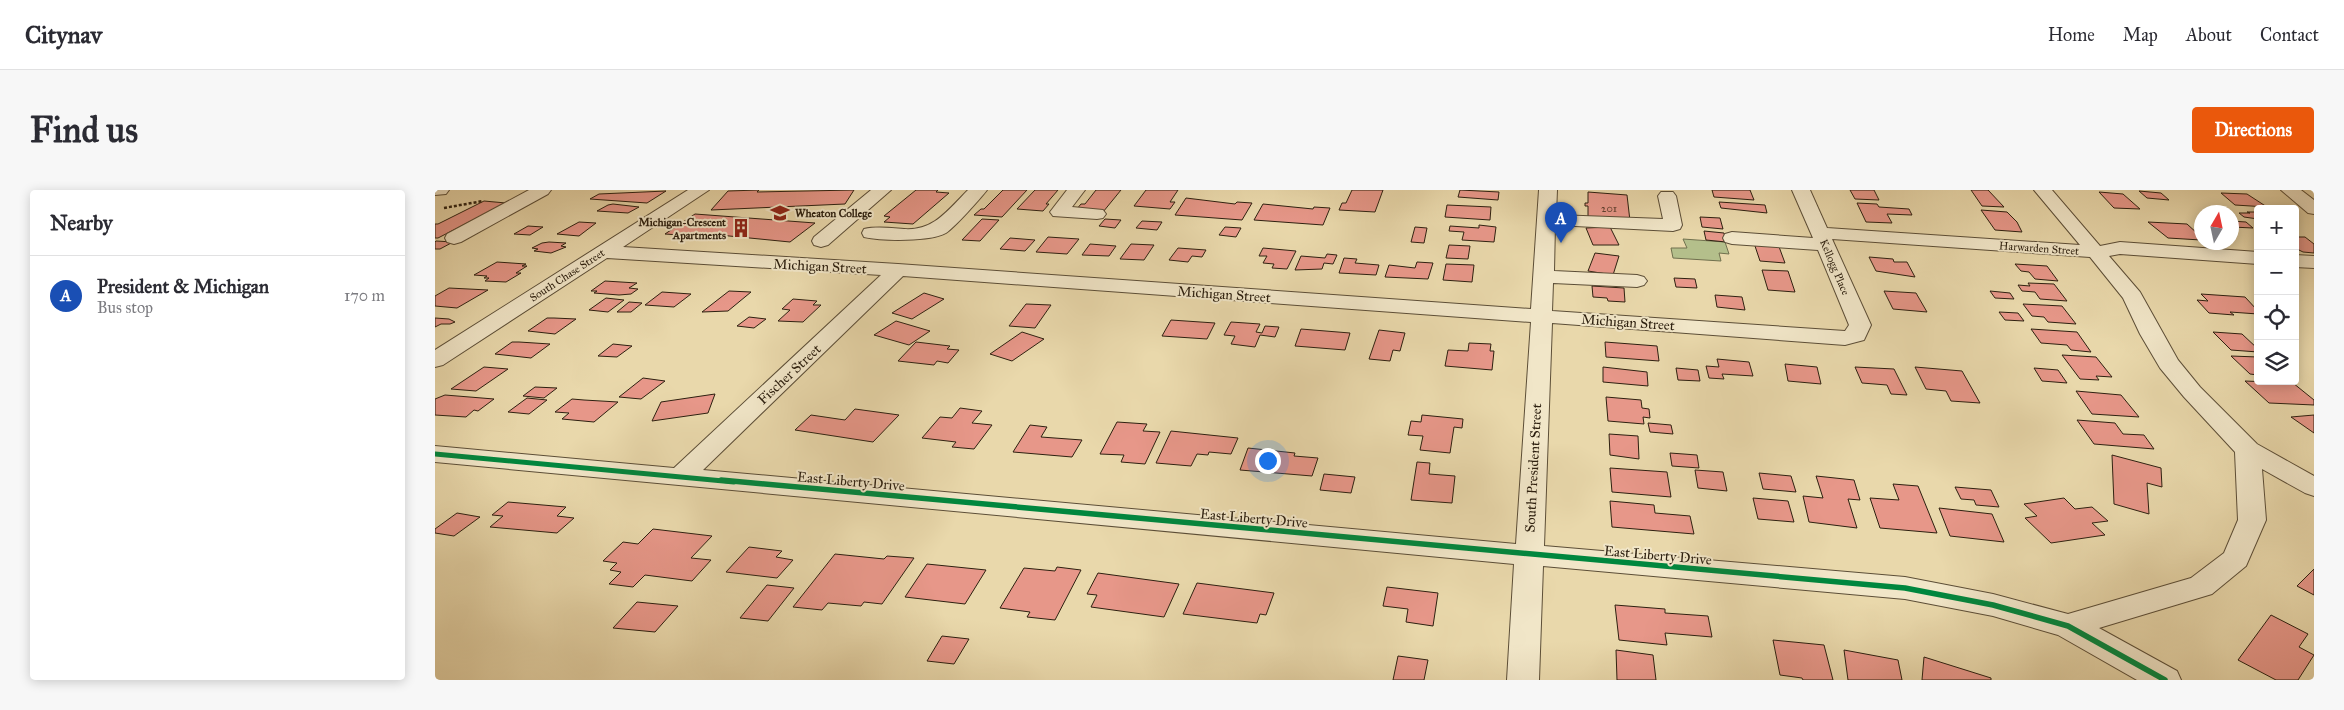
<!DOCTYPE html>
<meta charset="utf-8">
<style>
:root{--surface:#fff;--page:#f7f7f7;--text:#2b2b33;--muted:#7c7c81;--line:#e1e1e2;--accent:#ea580c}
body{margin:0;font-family:"IM FELL Great Primer",serif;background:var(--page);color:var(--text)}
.controls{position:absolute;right:15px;top:15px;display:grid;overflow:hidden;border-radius:5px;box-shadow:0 2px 12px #0003}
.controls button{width:45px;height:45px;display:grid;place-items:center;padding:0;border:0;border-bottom:1px solid var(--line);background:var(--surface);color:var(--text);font:25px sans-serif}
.compass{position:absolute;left:1759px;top:15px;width:45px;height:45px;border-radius:50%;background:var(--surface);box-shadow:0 2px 12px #0003;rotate:9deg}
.you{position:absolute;left:832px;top:270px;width:18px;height:18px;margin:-12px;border:4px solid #fff;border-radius:50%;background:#1a73e8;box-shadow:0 0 0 8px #1a73e833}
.badge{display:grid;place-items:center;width:32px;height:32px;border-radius:50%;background:var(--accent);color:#fff;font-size:16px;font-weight:700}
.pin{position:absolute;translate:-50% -41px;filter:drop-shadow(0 1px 2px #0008)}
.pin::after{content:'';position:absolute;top:26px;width:18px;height:15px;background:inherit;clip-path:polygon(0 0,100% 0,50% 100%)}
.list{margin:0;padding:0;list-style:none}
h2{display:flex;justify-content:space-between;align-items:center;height:65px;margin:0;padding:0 20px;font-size:21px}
h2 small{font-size:16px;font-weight:400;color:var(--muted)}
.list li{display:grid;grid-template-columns:32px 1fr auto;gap:15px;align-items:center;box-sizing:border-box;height:80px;padding:0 20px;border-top:1px solid var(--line)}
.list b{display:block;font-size:19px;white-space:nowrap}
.list p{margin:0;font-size:16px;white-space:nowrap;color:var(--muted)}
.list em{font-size:16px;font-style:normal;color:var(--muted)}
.icon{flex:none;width:28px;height:28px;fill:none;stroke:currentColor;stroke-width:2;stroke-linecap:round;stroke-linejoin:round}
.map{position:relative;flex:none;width:1879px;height:490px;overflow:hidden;border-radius:5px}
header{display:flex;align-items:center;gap:30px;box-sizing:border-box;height:70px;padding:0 25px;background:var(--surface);border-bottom:1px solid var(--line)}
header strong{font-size:24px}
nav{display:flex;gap:28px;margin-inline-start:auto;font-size:18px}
.intro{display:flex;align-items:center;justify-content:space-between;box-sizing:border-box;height:120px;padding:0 30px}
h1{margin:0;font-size:35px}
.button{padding:12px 22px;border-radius:5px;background:var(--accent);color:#fff;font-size:18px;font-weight:700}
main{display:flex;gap:30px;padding:0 30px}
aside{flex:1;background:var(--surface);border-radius:5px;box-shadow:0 2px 12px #0003}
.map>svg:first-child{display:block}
.green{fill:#b4bf8b;stroke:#70704e}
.building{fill:#e79789;stroke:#2d2010}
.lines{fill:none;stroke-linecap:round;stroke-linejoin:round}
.minor-casing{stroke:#5c4e37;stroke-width:2}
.path{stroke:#2d2010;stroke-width:2.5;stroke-dasharray:3 2;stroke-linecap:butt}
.minor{fill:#f1e6c8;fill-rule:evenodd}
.cycleway-far1-casing{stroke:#f1e6c8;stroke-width:8}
.cycleway-casing{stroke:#f1e6c8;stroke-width:9}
.cycleway-far1{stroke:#00873e;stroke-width:5}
.cycleway{stroke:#00873e;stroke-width:5.5}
.labels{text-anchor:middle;stroke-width:4;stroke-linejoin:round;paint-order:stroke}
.number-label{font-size:11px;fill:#5c3e2e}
.far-poi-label{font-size:11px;font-weight:bold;fill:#2d2010;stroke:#f1e6c8;text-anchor:start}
.far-street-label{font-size:11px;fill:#2d2010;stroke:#f1e6c8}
.street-label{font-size:14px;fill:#2d2010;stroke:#f1e6c8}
</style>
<header>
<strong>Citynav</strong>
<nav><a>Home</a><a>Map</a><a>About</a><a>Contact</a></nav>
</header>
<div class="intro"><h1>Find us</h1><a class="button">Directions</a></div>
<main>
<aside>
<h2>Nearby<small></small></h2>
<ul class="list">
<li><span class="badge" style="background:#1a4fb4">A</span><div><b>President &amp; Michigan</b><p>Bus stop</p></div><em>170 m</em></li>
</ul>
</aside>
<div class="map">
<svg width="1879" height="490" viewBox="0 0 1879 490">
<rect width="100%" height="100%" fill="#e9d8ab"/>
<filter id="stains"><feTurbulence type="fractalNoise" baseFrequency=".004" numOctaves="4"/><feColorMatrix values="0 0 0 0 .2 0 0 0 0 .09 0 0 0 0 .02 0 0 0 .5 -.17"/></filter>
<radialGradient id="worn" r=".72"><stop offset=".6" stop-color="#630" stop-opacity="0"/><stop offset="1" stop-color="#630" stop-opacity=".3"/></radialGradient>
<path class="green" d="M1248,49L1290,52L1294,64L1284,63L1286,71L1238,68L1236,58H1252Z"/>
<path class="building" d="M324,0L322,2L419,0L410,14L276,20L293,1Z
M481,0H503L501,2L514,3L478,34L449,32L455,27L449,26Z
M568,0H592L567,27L539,25L546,19H549Z
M600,0H623L611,14H614L608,21L582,19Z
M661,0H686L668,22L641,20L646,14H650Z
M711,0H743L735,12H740L735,19L699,16Z
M917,0H948L940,22L904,20L907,13H911Z
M1025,0L1064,2L1063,10L1023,7Z
M1277,0H1315L1319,10L1279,7Z
M1415,0H1439L1444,10L1420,9Z
M1536,0H1553L1569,17L1547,16Z
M231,1L212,13L155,9L164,4Z
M1704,1L1726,3L1734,10L1712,8Z
M1153,2L1192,5L1195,31L1153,28V16H1150V13H1153Z
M1664,2L1688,4L1705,19L1679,18Z
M1786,3L1812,4L1832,17L1800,15Z
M751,8L800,14L802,12L817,13L807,30L740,25Z
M49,11L71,13L3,48H0V34H3Z
M1284,12L1330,15L1332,23L1286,18Z
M1422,13L1442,14L1444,17L1474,19L1477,25L1452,24L1457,33L1431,32Z
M828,14L878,19L879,17L895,18L888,35L819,30Z
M173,15L178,14L204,17L193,23L162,21Z
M1012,15L1056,17L1055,30L1010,27Z
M1546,20L1572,22L1582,32L1587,42L1560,40Z
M1812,22H1823V29L1809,27L1804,23H1815Z
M260,24L380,33L355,52L264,43L260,46L230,44Z
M1265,27L1285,28L1288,39L1267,37Z
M547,29L564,30L545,51L527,50Z
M670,29L686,30L680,38L664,36Z
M707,31L727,32L722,40L701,38Z
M1796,31L1811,32L1818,38L1797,37Z
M144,32L161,33L144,46L122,44Z
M1713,32L1752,34L1763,44L1766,45V50L1733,48Z
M1044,35L1061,37L1059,52L1027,50L1029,42L1014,41L1015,36L1044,38Z
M93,36L108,37L95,45L79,44Z
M790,37L806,38L801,47L784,45Z
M980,37L992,38L989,53L976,52Z
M1175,37L1184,55H1158L1151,38Z
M1269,41L1289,43L1291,52L1271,50Z
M613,47L644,49L632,64L601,62Z
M1860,47H1870L1879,54V63L1868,62L1860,58Z
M575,48L600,50L590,61L565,59Z
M0,52L1,51L18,52L5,59H0Z
M114,52L131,53L126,56L131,57L116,63L99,61L103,59L97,58L107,53Z
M1319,53L1343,54L1350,73L1325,71Z
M655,54L681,56L674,66L647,65Z
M696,54L719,55L709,70L685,69Z
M1014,55L1035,56L1033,69L1011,68Z
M743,58L771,60L767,67L757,66L753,72L734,70Z
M828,58L861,61L852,79L837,78L839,74L828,73L832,66H824Z
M1160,63L1184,66L1178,85L1153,81Z
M892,64L902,65L898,74L889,73L887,79L860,80L866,66L890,68Z
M1434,67L1458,69L1459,72H1472L1480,87L1441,81Z
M909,68L922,69L920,73L944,75L941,85L904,83Z
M62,72L91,74L87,76H92L81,83H86L71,92L50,91L54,88H49L52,86L39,85Z
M982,72L998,73L993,89L950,87L954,75L980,78Z
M1011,74L1039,75L1037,92L1008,90Z
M1580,74L1612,76L1623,91L1600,89L1594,82L1586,81Z
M1327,80L1353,81L1360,102L1333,100Z
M1239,88L1260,89L1262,98L1241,97Z
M170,91L202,93L194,98L203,99L196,104L184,105L159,103L162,101H156Z
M1593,93L1619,94L1632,111L1605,109L1600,102L1587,101L1583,95L1595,96Z
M1157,96L1189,98L1190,112L1173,111L1172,108L1158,107Z
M14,98L53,100L22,118L0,116V106Z
M294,101L316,102L293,121L267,122Z
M1449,101L1481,103L1492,122L1458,119Z
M1555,101L1575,103L1579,109L1560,108Z
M227,102L256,104L239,117L210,115Z
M489,103L509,109L477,129L457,123Z
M1766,104L1810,107L1823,121V124L1795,122L1799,125L1774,123L1762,110L1773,111Z
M1280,105L1307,107L1310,120L1282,117Z
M171,108L189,110L173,122L154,120Z
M358,109L382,111L378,115H386L368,132L343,131L355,120L347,119Z
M194,112L207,113L196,122H182Z
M591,114L616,115L600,138L574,136Z
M1588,114L1627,116L1641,134L1613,132L1609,127L1597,126Z
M1564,122L1583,123L1589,131L1570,130Z
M314,127L331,129L319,138L302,136Z
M0,128L14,129L20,132L15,134H6L0,137Z
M112,128H119L141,129L120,144L93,141Z
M736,130L780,133L772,149L727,146Z
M461,131L495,141L474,155L439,145Z
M796,132L825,134L821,142L827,143L830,136L844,137L840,147L825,145L820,157L796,154L800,146L789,145Z
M866,139L915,143L910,160L860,156Z
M1596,139L1642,142L1656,162L1636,160L1632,155L1606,153Z
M944,140L970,143L965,161L958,160L955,171L934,169Z
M587,142L609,149L577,171L555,164Z
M1778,142L1807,144L1823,159V162L1796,160Z
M77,152H84L115,154L96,168L60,164Z
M481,152L515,156L512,159L524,160L513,173L502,171L499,175L463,171Z
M1170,152L1222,156L1224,171L1171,167Z
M1034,153L1056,154L1055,161H1059L1057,180L1010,176L1013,160L1033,161Z
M178,154L197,156L182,167L163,166Z
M1627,165L1661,167L1677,187L1661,186L1664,190L1645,189Z
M1796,166L1823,167V185L1815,184Z
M1282,169L1314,172L1318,186L1287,184L1289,189L1274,188L1271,176L1284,177Z
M1350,174L1382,177L1386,194L1353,191Z
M49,177L73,179L41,201L16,199Z
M1168,177L1212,182L1213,196L1168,192Z
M1420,177L1459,179L1472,205L1456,204L1452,195L1427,193Z
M1480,177L1527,181L1545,213L1516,211L1511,201L1491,199Z
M1241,178L1263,180L1265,191L1243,190Z
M1599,178L1623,180L1632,193L1607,191Z
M208,188L230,191L206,209L184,207Z
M1810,191L1858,193L1879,210V215L1834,213Z
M100,197L122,198L109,208L88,206Z
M1641,201L1686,205L1704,227L1657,224Z
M280,204L273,223L217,231L226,212Z
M10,205L59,209L43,221L39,220L31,227L0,225V209Z
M1171,207L1206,210L1207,218L1214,219L1215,228L1208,227L1209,234L1173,231Z
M92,208L112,210L94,224L73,222Z
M137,209L149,210L183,212L159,232L127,229L134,223L120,222Z
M525,218L547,221L537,233L557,235L539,259L517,257L521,252L487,248L505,227L517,228Z
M420,219L464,225L438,252L360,240L376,225L410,230Z
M987,225L1028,229L1027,238L1019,237L1015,263L985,260L988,246L973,245L976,231L986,232Z
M1879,225V243L1856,227Z
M1642,230L1680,233L1688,244L1709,245L1719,259L1659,254Z
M682,232L712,234L708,241L725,242L710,274L686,272L689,265L665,264Z
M1213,233L1236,235L1238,244L1215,242Z
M595,235L612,237L606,247L647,250L637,267L578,262Z
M736,241L803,248L796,264L774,262L773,265L762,264L756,276L721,273Z
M1174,244L1203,246L1204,269L1175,265Z
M813,258L860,263L859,266L883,268L877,286L805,280Z
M1235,263L1262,265L1264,278L1237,276Z
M1677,265L1726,278L1727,297L1712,293L1714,324L1679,314Z
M982,272L995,273L994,284L1020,286L1017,313L976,310Z
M1175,278L1232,282L1236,307L1177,302Z
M1260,280L1288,282L1292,301L1263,298Z
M1324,283L1356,286L1361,302L1328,299Z
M889,284L920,287L916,303L885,300Z
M1381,286L1419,290L1425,310L1413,309L1422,338L1374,332L1368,306L1388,308Z
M1458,294L1483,296L1502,343L1445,338L1435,308L1464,310Z
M1520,297L1556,300L1564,317L1541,315L1539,310L1526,309Z
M1318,308L1353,311L1359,332L1323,329Z
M1629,308L1640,319L1657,317L1673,331L1657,333L1670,345L1616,353L1590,328L1602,326L1589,314Z
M1175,311L1219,315L1220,323L1255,326L1259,344L1177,337Z
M73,312L131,317L122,326L139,328L122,343L55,337L68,326L57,325Z
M1504,318L1557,324L1569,352L1515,346Z
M22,323L45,327L19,346L0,343V339Z
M218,339L277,346L256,368L276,370L257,391L210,385L198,397L174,394L186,382L175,380L182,373L168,371L188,352L203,354Z
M314,357L347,361L341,367L358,370L342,388L291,382Z
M400,364L449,369L452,366L479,368L447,414L429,412L426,416L393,413L387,420L358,417Z
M492,374L551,380L530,414L470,407Z
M622,377L646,380L620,430L592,427L595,422L565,418L589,378L620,381Z
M1879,379V405L1862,396Z
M663,383L744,394L729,427L656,417L662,405L652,404Z
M762,393L839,403L831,425L825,424L822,433L748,424Z
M332,395L359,398L333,431L305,428Z
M952,397L1003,403L998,436L971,432L973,419L948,416Z
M202,412L243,416L220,442L178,438Z
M1180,415L1230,419V423L1273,426L1277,447L1230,443L1232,455L1184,450Z
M1836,425L1873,444L1864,457L1879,465L1863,490H1841L1803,470Z
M507,446L534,449L519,474L492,471Z
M1338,450L1389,455L1398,490H1368L1367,488L1345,485Z
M1181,460L1218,465L1221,490H1182Z
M1409,460L1463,470L1467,490H1413Z
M963,466L993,470L989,490H958Z
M1489,467L1556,488V490H1487Z"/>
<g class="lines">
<g class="minor-casing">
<path id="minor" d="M0,0H14L11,4L0,5Z
M94,0H116L113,4L26,52L19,54L12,52L10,48L12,44Z
M253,0H274L188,57L463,74L1096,119L1104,0H1122L1121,25L1228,29L1223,6L1226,2H1238L1241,6L1247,35L1245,39L1238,41L1120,35L1119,81L1202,85L1209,87L1212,91L1209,95L1202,97L1118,93L1117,121L1410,141L1414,135L1383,60L1297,54L1290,52L1288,48L1290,44L1297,42L1378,48L1357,0H1375L1392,38L1645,55L1599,0H1617L1665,56L1685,52L1823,62V74L1685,64L1674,66L1705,102L1743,170L1765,197L1822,254L1879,286V306L1870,303L1827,279L1831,330L1811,376L1777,404L1664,438L1742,481L1746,490H1702L1623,445L1558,426L1470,409L1108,376L1104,490H1072L1079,374L0,272V256L239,278L446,85L172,68L8,175L0,177V160ZM1397,49L1655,67L1688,108L1705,144L1725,178L1749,207L1800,262L1803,330L1789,363L1756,388L1633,424L1558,404L1470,387L1109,356L1117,133L1410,155L1429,150L1436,135ZM468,86L1096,132L1081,354L268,280Z
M436,0H456L393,55L386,57L379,55L377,51L379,47Z
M533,0H552C545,9 520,37 511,43C495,52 447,51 429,47L427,43L429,39C442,36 456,38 469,39C499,41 513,20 533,0Z
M632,0H650L637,17L668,20L671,24L668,28L662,29L618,26L615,22Z
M1846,0H1866L1879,10V24L1873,23Z
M1860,65L1879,66V78L1860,77Z"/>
</g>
<path class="path" d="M9,18L48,11"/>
<use href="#minor" class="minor"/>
<g class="cycleway-far1-casing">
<path id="cycleway-far1" d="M0,264L299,292"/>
</g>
<g class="cycleway-casing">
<path id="cycleway" d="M286,290L1470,398L1558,415L1633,436L1730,490"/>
</g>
<use href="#cycleway-far1" class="cycleway-far1"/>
<use href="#cycleway" class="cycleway"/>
</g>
<defs>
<g id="university-bare" transform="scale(1.5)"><path d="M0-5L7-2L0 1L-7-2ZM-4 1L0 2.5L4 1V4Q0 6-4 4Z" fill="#8f2418" stroke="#f1e6c8" stroke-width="2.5" paint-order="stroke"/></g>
<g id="building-bare" transform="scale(1.5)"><path d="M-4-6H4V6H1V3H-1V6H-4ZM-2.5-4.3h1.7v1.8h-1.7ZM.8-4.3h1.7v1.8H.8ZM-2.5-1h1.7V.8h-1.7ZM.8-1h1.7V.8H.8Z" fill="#8f2418" stroke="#f1e6c8" stroke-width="2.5" paint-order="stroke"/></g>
</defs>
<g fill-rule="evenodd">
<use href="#university-bare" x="345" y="23"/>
<use href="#building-bare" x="306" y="38"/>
</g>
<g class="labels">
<g class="number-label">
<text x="1174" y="22">201</text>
</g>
<g class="far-poi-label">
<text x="360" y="27">Wheaton College</text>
<text x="291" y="36" text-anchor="end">Michigan-Crescent<tspan x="291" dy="13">Apartments</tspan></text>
</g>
<g class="far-street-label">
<text transform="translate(1604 58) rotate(4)" y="4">Harwarden Street</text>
<text transform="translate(1400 77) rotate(67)" y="4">Kellogg Place</text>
<text transform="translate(132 85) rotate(-33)" y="4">South Chase Street</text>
</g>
<g class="street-label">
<text transform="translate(385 76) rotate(3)" y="5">Michigan Street</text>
<text transform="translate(789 104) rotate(4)" y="5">Michigan Street</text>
<text transform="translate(1193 132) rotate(4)" y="5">Michigan Street</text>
<text transform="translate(354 184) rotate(-43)" y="5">Fischer Street</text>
<text transform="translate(1098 278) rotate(-87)" y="5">South President Street</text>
<text transform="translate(416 291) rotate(5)" y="5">East Liberty Drive</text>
<text transform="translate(819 328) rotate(5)" y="5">East Liberty Drive</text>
<text transform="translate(1223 365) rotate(5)" y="5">East Liberty Drive</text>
</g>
</g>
<rect width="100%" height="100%" filter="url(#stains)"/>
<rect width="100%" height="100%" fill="url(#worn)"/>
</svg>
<div class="controls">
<button>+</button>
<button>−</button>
<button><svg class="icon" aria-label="locate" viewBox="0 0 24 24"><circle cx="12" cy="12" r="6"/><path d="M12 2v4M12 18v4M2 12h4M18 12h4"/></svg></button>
<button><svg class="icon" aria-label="layers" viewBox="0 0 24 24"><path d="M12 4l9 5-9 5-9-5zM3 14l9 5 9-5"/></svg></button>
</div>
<svg class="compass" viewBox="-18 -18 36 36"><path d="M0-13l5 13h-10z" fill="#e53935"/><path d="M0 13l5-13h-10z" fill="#7c7c81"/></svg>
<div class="you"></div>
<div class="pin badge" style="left:1126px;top:53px;background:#1a4fb4">A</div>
</div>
</main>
